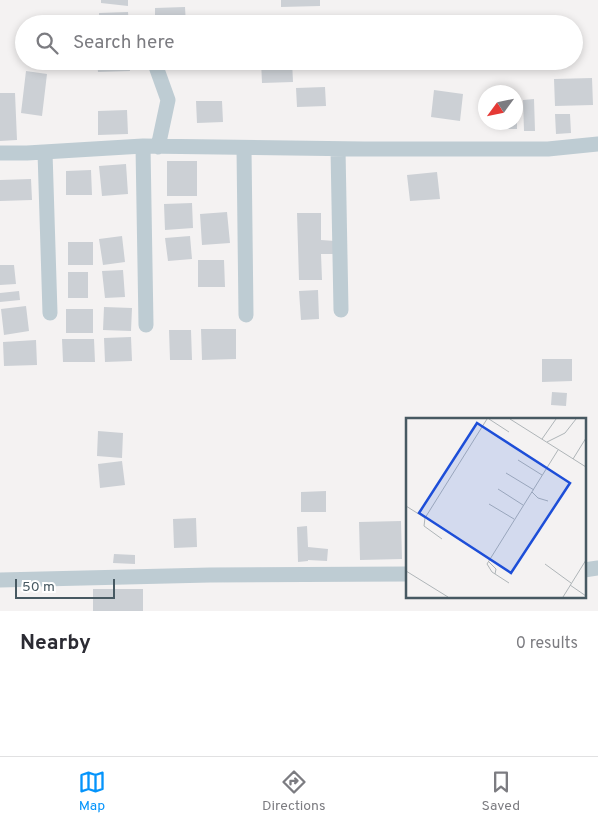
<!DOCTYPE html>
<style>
:root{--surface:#fff;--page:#f2f2f3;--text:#2b2b33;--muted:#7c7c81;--line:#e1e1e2;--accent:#0594fb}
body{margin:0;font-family:Overpass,sans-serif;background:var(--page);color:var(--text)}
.compass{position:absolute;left:478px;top:85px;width:45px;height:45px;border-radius:50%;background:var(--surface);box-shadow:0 2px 8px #0003;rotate:237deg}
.scale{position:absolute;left:15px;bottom:12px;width:100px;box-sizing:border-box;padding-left:5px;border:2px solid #475962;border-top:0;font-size:14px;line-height:18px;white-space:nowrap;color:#475962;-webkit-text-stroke:4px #fff;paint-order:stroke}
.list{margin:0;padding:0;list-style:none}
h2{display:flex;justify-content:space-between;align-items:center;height:65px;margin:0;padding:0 20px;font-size:21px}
h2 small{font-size:16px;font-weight:400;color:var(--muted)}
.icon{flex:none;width:28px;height:28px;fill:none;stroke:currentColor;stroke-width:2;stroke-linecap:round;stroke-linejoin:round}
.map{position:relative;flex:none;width:598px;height:611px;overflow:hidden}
.search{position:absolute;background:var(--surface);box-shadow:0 2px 8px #0003;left:15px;right:15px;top:15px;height:55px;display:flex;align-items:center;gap:12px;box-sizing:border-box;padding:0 18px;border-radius:28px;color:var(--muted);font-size:19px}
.sheet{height:145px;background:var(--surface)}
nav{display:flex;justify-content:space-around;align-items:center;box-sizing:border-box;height:70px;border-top:1px solid var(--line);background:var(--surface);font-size:14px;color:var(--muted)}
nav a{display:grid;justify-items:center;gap:2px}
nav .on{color:var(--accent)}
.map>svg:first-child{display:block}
.building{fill:#ccd0d5}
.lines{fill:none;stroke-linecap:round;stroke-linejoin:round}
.minor{stroke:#beccd3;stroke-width:15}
.inset-road{fill:none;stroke:#afb5b8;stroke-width:1}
.view{fill:#1d4ed8;fill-opacity:0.15;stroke:#1d4ed8;stroke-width:2.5}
.inset-edge{fill:none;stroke:#475962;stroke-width:2.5}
</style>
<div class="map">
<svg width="598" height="611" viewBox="0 0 598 611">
<rect width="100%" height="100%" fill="#f4f2f2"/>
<path class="building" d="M101,0H128V6L101,3Z
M281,0H320V6L281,7Z
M185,7L186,24H155V8Z
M128,12L129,24H99V13Z
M97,61H129L130,71L98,72Z
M261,61H292L293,82L262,83Z
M26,71L47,74L42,116L21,113Z
M592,78L593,105L555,106L554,79Z
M325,87L326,106L297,107L296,88Z
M434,90L463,94L460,121L431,117Z
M0,93H15L17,140L0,141Z
M534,99L535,131H524L523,100Z
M196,101H222L223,122L197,123Z
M127,110L128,134L98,135V111Z
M555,114H570L571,133L556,134Z
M496,122H517V129H496Z
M167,161H197V196H167Z
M126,164L128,194L102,196L99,166Z
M91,170L92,195H66V171Z
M437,172L440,199L410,201L407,175Z
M31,179L32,200L0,201V180Z
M192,203L193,228L165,230L164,204Z
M227,212L230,243L202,245L200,214Z
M297,213H321V240L335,241V254H321L322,280H299Z
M122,236L125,262L103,265L99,239Z
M190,236L192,259L168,261L165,238Z
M68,242H93V265H68Z
M198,260H224L225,287H198Z
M0,265H14L16,284L0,285Z
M123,270L125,297L105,298L102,271Z
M68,272H88V298H68Z
M318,290L319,319L301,320L299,291Z
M19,291L20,300L0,302V293Z
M26,306L29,331L4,335L1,309Z
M104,307L132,308L131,331L103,330Z
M66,309H93V333H66Z
M201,329H236V359L202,360Z
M169,330H191L192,360H170Z
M131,337L132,361L105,362L104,338Z
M62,339H94L95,362H63Z
M36,340L37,365L4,366L3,342Z
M542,359H572V381L542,382Z
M552,392L567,393L566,406L551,405Z
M98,431L123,433L122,458L97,456Z
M122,461L125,485L100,488L98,464Z
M326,491V512H301V492Z
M196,518L197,547L174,548L173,519Z
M401,521L402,559L360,560L359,522Z
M307,526L308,547L328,549L327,561L308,560V561L298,562L297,527Z
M114,554L135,555V564L113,563Z
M93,589H143V611H93Z"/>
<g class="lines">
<path class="minor" d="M154,61L168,100L158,147
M143,146L146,325
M244,148L246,315
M338,149L341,310
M45,152L50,313
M0,153H27L143,146L364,149H548L598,144
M584,570L598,568
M0,580L210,575L407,574"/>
</g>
<g transform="translate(406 418)">
<rect width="180" height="180" fill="#f4f2f2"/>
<path class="inset-road" d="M83,1L103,14M104,1L180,49M136,21L150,1M141,24L159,15L170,1M167,41L180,20M112,42L136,57M100,55L128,72M92,71L117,87M126,74L132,80L142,83M83,86L108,101M0,88L19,100M36,121L18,108L19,100L81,1M82,143L90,151L89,156M139,146L165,165M0,153L42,179M103,165L86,154L81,146L152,32M164,167L180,178M157,179L180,142"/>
<path class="view" d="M71,5L164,65L105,155L13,95Z"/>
<rect width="180" height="180" class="inset-edge"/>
</g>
</svg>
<svg class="compass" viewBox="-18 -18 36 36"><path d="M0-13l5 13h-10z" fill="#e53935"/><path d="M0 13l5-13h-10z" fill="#7c7c81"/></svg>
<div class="scale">50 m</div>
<div class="search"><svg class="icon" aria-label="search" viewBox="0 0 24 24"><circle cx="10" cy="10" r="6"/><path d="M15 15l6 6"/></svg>Search here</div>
</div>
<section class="sheet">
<h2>Nearby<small>0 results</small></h2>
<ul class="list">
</ul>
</section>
<nav>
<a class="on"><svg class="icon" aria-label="map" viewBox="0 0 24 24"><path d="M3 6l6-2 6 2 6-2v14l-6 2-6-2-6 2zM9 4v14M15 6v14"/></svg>Map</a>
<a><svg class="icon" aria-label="directions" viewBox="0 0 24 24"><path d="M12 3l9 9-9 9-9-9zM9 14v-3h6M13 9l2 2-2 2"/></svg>Directions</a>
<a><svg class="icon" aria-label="saved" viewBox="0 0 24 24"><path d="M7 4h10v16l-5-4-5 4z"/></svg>Saved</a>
</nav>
